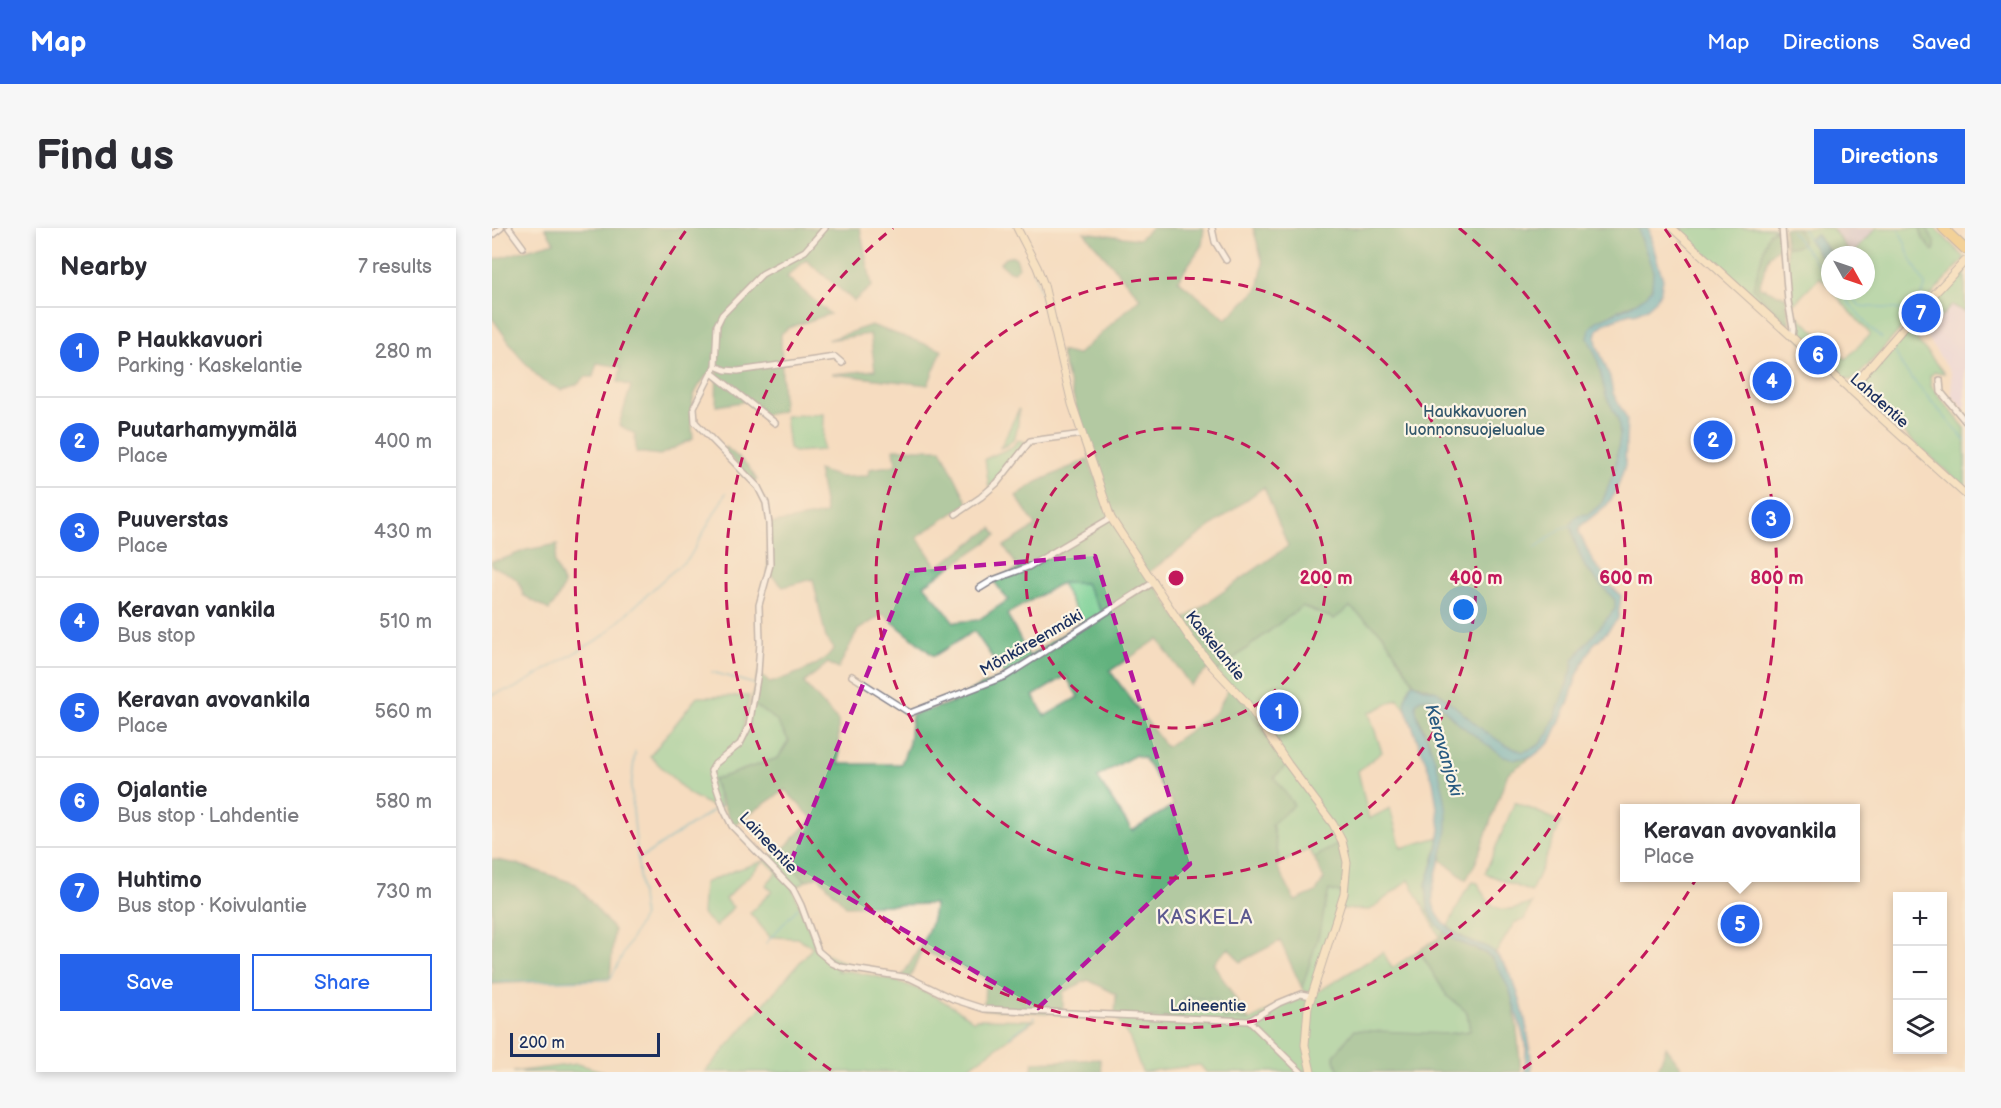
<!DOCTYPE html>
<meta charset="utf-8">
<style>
:root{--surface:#fff;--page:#f7f7f7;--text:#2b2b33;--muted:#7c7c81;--line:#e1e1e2;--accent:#2563eb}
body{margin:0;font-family:"Balsamiq Sans",sans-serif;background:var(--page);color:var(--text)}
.controls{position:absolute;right:18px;bottom:18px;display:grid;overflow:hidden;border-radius:0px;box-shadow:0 3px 9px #0003}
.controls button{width:54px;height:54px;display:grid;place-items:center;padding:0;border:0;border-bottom:2px solid var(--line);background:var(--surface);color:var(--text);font:30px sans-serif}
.compass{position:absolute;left:1329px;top:18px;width:54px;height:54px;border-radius:50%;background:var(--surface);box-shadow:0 3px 9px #0003;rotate:130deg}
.scale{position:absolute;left:18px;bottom:15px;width:150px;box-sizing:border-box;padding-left:6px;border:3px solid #1b2f5e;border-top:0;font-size:16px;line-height:21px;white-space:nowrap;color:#1b2f5e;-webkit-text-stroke:4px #fcf5e5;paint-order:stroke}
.you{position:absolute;left:972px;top:382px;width:21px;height:21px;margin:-15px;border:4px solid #fff;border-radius:50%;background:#1a73e8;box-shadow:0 0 0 9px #1a73e833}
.badge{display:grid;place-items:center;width:39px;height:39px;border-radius:50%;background:var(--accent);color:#fff;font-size:20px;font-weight:700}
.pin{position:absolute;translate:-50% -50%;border:3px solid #fff;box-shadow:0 2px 6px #0006}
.popup{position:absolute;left:1128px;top:576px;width:240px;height:78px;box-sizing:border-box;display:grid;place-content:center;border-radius:0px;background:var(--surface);filter:drop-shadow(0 2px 4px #0005);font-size:20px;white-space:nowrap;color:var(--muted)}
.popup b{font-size:22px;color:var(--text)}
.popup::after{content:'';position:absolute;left:50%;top:100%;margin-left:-12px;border:12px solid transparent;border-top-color:var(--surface)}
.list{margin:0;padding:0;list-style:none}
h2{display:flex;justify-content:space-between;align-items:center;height:78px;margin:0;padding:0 24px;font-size:26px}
h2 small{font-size:20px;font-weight:400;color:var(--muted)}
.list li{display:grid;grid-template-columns:39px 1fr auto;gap:18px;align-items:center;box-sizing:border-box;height:90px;padding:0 24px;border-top:2px solid var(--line)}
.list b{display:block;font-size:22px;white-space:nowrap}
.list p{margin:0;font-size:20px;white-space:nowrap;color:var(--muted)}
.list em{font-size:20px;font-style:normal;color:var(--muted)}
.actions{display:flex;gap:12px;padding:18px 24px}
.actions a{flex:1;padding:14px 0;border:2px solid var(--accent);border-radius:0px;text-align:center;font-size:21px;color:var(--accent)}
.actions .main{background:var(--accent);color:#fff}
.icon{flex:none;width:33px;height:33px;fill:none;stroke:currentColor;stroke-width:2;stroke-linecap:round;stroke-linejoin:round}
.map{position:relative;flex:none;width:1473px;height:844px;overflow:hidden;border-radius:0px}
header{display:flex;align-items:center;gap:36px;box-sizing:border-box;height:84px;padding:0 30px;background:var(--accent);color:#fff}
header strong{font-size:28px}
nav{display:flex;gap:33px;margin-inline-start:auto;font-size:21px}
.intro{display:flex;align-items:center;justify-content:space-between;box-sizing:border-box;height:144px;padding:0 36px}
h1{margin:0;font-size:42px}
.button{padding:15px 27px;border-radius:0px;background:var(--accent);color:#fff;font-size:21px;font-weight:700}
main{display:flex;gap:36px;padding:0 36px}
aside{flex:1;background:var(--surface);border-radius:0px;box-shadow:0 3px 9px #0003}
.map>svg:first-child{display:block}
.built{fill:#e3d3f2}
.industrial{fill:#c6c0da}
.green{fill:#79d095;stroke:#4a807a;stroke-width:1.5}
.forest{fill:#62b27e;stroke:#3e706e;stroke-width:1.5;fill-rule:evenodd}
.water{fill:#40abbf;stroke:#2e6d8e;stroke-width:1.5}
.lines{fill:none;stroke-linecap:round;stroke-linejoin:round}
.stream{stroke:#40abbf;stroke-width:1.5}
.street-casing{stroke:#88868f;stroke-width:8}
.secondary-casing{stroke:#88868f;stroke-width:9}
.highway-casing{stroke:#88868f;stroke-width:11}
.street{stroke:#fff;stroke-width:5}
.secondary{stroke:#f9e7c3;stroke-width:7}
.highway{stroke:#f0c369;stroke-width:9}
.marked{fill:none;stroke:#b5179e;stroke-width:4.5;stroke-dasharray:12 8;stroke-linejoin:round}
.ring{fill:none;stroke:#c2185b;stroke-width:3;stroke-dasharray:10 8}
.labels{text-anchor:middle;stroke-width:4.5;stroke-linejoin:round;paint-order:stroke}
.street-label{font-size:16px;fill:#1b2f5e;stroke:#fcf5e5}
.park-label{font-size:16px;fill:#32576c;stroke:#fcf5e5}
.water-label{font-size:18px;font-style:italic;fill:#285a80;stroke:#fcf5e5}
.quarter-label{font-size:20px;letter-spacing:1.5px;fill:#5c5990;stroke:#fcf5e5}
.centre{fill:#c2185b;stroke:#fcf5e5;stroke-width:3}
.ring-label{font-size:18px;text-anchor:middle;font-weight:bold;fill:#c2185b;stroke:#fcf5e5;stroke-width:4.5;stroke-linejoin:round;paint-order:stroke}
</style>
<header>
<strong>Map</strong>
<nav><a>Map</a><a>Directions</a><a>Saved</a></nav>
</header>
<div class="intro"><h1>Find us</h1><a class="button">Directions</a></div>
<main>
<aside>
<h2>Nearby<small>7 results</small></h2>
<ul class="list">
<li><span class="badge">1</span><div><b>P Haukkavuori</b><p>Parking · Kaskelantie</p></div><em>280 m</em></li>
<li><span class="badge">2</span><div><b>Puutarhamyymälä</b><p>Place</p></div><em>400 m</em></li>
<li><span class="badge">3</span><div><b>Puuverstas</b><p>Place</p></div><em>430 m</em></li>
<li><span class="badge">4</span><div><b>Keravan vankila</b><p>Bus stop</p></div><em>510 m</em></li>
<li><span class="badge">5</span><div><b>Keravan avovankila</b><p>Place</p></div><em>560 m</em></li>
<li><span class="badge">6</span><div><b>Ojalantie</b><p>Bus stop · Lahdentie</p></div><em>580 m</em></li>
<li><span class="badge">7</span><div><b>Huhtimo</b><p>Bus stop · Koivulantie</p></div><em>730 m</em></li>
</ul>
<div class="actions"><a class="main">Save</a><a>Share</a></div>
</aside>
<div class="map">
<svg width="1473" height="844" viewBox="0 0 1473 844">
<rect width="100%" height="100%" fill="#fcf5e5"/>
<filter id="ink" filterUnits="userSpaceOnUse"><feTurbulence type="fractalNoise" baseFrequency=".0167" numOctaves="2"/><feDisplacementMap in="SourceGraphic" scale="12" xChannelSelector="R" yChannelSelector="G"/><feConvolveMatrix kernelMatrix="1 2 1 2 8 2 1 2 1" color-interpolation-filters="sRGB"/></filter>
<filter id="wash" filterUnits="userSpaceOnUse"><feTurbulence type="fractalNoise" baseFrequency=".008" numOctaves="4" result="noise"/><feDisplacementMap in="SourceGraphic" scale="24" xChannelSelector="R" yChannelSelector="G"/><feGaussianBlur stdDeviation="1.35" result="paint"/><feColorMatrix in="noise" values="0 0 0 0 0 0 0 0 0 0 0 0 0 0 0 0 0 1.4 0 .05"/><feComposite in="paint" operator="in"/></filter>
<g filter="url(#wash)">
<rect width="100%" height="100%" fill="#f5dcc0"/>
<path class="built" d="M1460,77L1473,84V182L1460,168L1459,145L1433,106Z"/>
<path class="industrial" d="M1340,0H1384L1360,27Z"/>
<path class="green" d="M1185,0H1287L1281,2L1261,60L1298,96L1291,97Z
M1305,0H1340L1359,27H1338V60L1328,49L1303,75L1299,74L1294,18L1300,19L1308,4Z
M1384,0H1428L1431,11L1443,15L1435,0H1443L1473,30L1368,146L1359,152L1349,149L1329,128L1309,113L1305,107L1303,88L1304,86L1354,131L1378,106L1340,63H1374V27H1360Z
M1473,40V84L1460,77L1442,97L1434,90L1427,94L1426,90Z
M1418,97L1426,113L1452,145L1443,144L1438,148L1439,158L1473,200V260L1369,166V158L1374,150Z
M527,181C525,200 528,213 508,220Z
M332,186L331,222L302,224L297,220L293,188Z
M526,212L534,214L504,253L497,260L493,231L520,219Z
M569,355H593L612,387L539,433L536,429L590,394Z
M810,378L842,391L858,379L891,406L922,455C914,460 913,473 914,482L906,471L877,485L890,524L866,543L877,591L898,580L909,620L947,609C941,645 920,674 952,704L948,709L917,652L878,682L847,681L820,764H812L810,760L827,705L837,662L852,666L850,614L822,630L817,621L788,636L780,596L782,549L796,536L725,443Z
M257,468L249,513L257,498L259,475L285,492L297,512L286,530L221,552L229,578L225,581L197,566L158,528L205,469Z
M1023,574L1069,594L1039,664L993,645Z
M287,625L314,653L301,661L326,723L367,741L349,739L345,743C355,742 367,745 377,747C419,755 448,768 482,793L484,791L543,792L470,844H213L321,719L305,710L278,709L258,685L280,663L274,657L285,644L273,632Z
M272,633L233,671L241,679L224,699L210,686L212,655L244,642Z
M981,654L986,655C998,685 1012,686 1040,675L1032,692L1022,695L1004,725C987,716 970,711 956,698L973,664Z
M927,722L955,768L975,784L978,803L954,806L842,828L847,844H820L815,841L813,844H714L708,837L650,844L638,811L623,788L691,790L692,769L726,772L757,793L809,766L819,768L891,724L900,740Z
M85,836L114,844H21Z"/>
<path class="forest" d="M53,0H368L380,58L362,73L314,32L295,49L338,86L296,100L289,106L291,183L273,187L254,170L250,174L224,178L225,137C197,164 198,173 201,211L168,227L144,224L143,206L127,197L139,158L126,154L129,139L105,135L101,149H93L86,156L69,162L50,153L27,128L0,90V32L62,14Z
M659,0H712L710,17L686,52L734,91L766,61L771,35L761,0H1147C1148,16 1159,29 1161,44C1164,74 1142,72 1123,84C1113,90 1104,102 1096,110L1105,130L1114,168L1126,191L1128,207L1123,241L1114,265L1110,275L1097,286L1090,288L1083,315L1093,339L1123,372V381L1081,432L1080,442L1057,505L1046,518L1031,524L1015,518L992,504L945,463L922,455L891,406L858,379L842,391L810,378L725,443L720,438L698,457L666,411L618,443L674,519L724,484L739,457L796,536L782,549L802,577L780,596L788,636L785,638L803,673L824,664L832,651L822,630L850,613L855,634L852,666L837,662L827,705L810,760L788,713L748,734L737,720L721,735L757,793L732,792L725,772L692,769L691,791L623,788L624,766L596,752L571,764V786L492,781L493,750L430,722L418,750L410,748C423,726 442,702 442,676L354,678L326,648L314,653L287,625L321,591L293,562L240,598L221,552L286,530L297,513L284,492L259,475L266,445L278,455C295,449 335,437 342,420L334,411L321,351L291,359L276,344L277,296L334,286L326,242L348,249L376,248L377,241L404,237L402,221H449L476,275L425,309L445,339L500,300L505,307L432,357L462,394L486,392L516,372L501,352L527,341L512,318L544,298L524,268L545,254L596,231L619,291L600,233L568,123L585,127L648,70L592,4L647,11ZM772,259L796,318L688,394L656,345ZM569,355H593L612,387L539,432L515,386ZM391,386L442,428L482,403L513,448L477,463L468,472L420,487L417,515L409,536H347L346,493L312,455L336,435L346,441L366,402ZM574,448L586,469L553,488L541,468ZM643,527L652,530L682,577L640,603L605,549Z
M1288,0L1291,16L1277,28L1267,59L1294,69L1298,96C1286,83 1272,74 1261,60L1275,10L1278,4Z
M1292,0H1305L1311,10L1310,15L1304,19L1294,18Z
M1428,0H1435L1443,15V21L1441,23L1431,11Z
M521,28L524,30L527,39L522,44L517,43L508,35L513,30Z
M379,97L450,122L436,157L340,146L383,142L378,106L336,112Z
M234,219L256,238L265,252L262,254L231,222Z
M66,316L62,334L72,357L65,372L57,382L31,367C30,349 14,345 0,338V333L11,331L34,322Z
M938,470L945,474L967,496L1023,531L1040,529L1016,545L984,634L974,652L949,632L955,599L937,513L924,484V475L928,471Z
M0,631L25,636L84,656L122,702L118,750L0,756Z
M952,704C960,711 970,716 980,720C986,723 992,724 997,728C1026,752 1025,810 1029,844H847L842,828L862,802L954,806L978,803L975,784L955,768L927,722L948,709Z
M1174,819L1193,844H1165Z
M608,831L610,844H539L541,834Z"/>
<path class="water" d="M1147,0H1157L1159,11L1171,51L1169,62L1164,72L1154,81L1143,86L1138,85L1112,96L1106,101L1104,109L1105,117L1118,149L1121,165L1135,191L1133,238L1124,264L1115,277L1089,298L1087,304L1102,335L1114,348L1116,355L1129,368L1126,391L1114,405L1101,417L1085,448L1077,474L1058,515L1040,529L1023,531L1012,529L967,496L945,474L938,470L928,471L924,475C923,491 933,503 938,518C947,542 956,572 955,598C955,622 933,662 944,683C950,696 964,708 978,713C983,715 990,716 995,719C1028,739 1038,808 1040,844H1033L1034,818L1018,763L1010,747L1000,730L993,725L959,710L945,697L936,682L934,656L945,623L948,601L941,553L914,482L913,471L916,463L919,457L922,455L932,460L945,463L993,504L1015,518L1031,524L1046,518L1057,505L1080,442L1081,432L1123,381V372L1093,339L1083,315L1079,297L1081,292L1086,287L1097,286L1110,275L1123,241L1128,207L1126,191L1114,168L1105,130L1096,110L1098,100L1105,93L1140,77L1155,67L1160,60L1161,43L1148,7Z
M1324,6L1340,27H1338V37L1336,39L1316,12Z"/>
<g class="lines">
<path class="stream" d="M1311,0L1317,12
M1406,0L1414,17L1416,25L1433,57V60L1429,68
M1299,3L1338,52
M541,41L554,80L572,164
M1347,63L1378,100L1390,110
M1353,63L1368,78L1412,82L1424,74
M1403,124L1412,141L1473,213
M1043,320L1070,300L1080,297
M220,444L262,456
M0,467L10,463L21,461L110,409L175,348L197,330L234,265
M147,631L228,578
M274,715L306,680
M0,754L118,752L151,688L139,560L143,524
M541,790L542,789
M517,809L539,793"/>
</g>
</g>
<g filter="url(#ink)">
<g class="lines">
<g class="street-casing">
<path id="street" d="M17,0L31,19
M333,0L313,23L270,46L230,87L225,97L223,138L202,179L203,194L266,259L274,275L277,296L278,337L267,377L268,414L266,445L257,498L248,516L223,536L219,543L232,582L240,598L301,661L309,677L326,723L340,735L349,739L418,750L461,771L492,781L757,793L787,775L809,766L819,768
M720,0L723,14L734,32
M1290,0L1296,73L1301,101L1300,110
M0,7L9,0
M223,138L233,142L246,143L343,129L350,135
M220,145L283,195
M1448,152L1449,164L1473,193
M464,286L489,269L505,255L538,213L591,206
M488,360L501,352L536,339L619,290
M360,448L418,485L514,448L662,354
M757,793L809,844"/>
</g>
<g class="secondary-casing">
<path id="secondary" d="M525,0L545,39L552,57L580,176L619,290L697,409L720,438L754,474L796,536L841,596L850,613L855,634L852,666L816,779L813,817L819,844
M1180,0L1473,266
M1358,162L1419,91L1473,33"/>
</g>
<g class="highway-casing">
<path id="highway" d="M1451,0L1473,21"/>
</g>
<use href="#street" class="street"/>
<use href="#secondary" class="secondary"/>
<use href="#highway" class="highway"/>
</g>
</g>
<path d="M0 0H1473V844H0ZM603,328L698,636L546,780L298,636L417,343Z" fill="#f5dcc0" fill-opacity=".55" fill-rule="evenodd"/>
<path class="marked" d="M603,328L698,636L546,780L298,636L417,343Z"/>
<g class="ring">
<circle cx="684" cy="350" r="150"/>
<circle cx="684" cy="350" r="300"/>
<path d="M967 0A450 450 0 1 1 401 0"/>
<path d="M339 842A601 601 0 0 1 195 1M1173 1A601 601 0 0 1 1029 842"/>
</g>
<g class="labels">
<g class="street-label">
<text transform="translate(1388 172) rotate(42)" y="6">Lahdentie</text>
<text transform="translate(539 414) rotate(-30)" y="6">Mönkäreenmäki</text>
<text transform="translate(724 417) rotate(51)" y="6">Kaskelantie</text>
<text transform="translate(277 614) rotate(47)" y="6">Laineentie</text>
<text x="716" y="783">Laineentie</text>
</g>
<g class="park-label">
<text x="983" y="189">Haukkavuoren<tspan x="983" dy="18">luonnonsuojelualue</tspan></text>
</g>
<g class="water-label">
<text transform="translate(952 522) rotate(74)" y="6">Keravanjoki</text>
</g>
<g class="quarter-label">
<text x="713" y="696">KASKELA</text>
</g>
</g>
<circle cx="684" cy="350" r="9" class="centre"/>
<g class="ring-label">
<text x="834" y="356">200 m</text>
<text x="984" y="356">400 m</text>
<text x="1134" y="356">600 m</text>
<text x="1285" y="356">800 m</text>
</g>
</svg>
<div class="controls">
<button>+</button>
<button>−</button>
<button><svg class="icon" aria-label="layers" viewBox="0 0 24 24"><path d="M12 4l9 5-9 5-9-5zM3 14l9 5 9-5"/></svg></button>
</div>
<svg class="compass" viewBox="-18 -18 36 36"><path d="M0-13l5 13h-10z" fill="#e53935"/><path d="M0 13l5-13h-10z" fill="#7c7c81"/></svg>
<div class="scale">200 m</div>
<div class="you"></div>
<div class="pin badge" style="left:787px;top:484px">1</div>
<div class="pin badge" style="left:1221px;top:212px">2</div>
<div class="pin badge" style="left:1279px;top:291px">3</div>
<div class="pin badge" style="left:1280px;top:153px">4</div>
<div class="pin badge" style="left:1248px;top:696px">5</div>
<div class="popup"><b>Keravan avovankila</b>Place</div>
<div class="pin badge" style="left:1326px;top:127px">6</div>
<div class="pin badge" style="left:1429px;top:85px">7</div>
</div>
</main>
